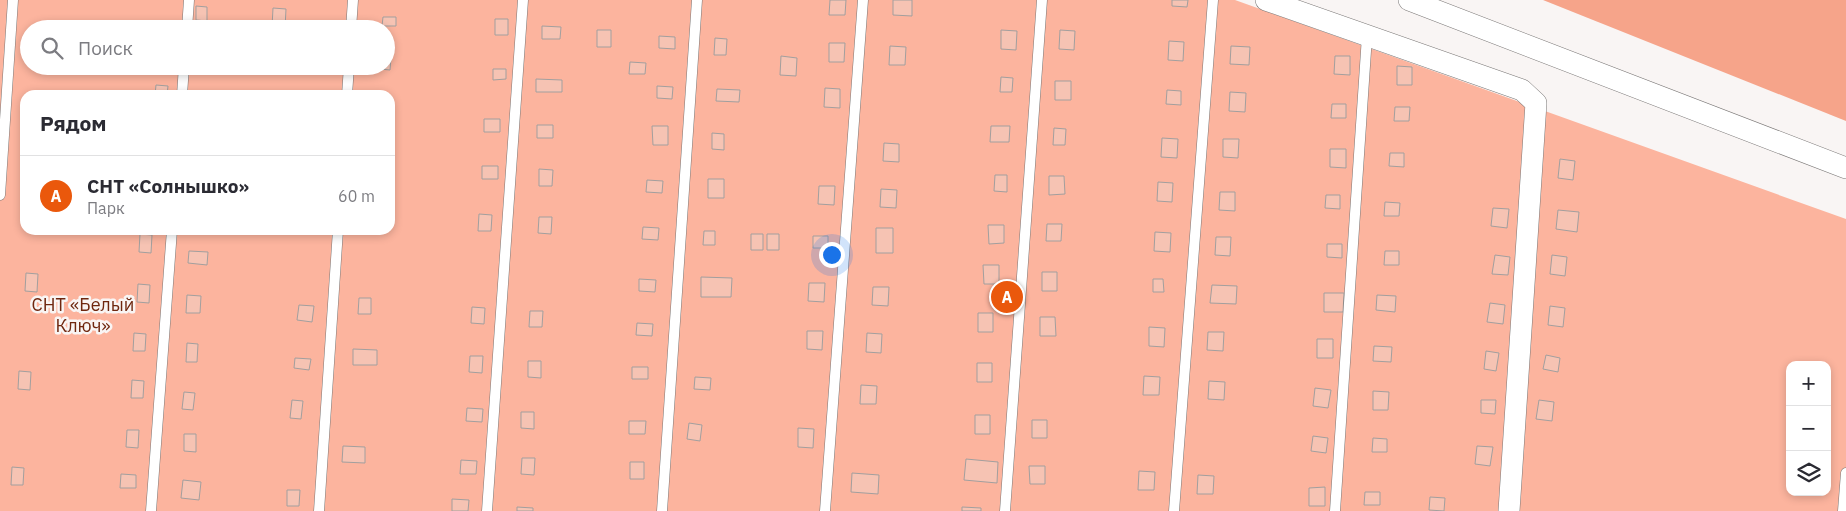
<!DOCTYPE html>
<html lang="ru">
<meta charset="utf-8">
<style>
:root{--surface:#fff;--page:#f7f7f7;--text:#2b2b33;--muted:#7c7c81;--line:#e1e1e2;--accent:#ea580c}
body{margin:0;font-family:"IBM Plex Sans",sans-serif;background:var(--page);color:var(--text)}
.controls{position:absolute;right:15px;bottom:15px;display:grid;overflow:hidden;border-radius:10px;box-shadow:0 2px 8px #0003}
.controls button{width:45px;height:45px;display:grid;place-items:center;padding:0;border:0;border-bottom:1px solid var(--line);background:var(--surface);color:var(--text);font:25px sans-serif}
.you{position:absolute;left:831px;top:254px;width:18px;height:18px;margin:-12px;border:4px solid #fff;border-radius:50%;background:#1a73e8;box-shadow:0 0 0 8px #1a73e833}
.badge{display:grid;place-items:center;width:32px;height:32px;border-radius:50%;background:var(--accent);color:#fff;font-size:16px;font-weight:700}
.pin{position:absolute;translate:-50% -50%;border:2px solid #fff;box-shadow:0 1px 5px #0006}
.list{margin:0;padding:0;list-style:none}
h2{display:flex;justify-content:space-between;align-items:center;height:65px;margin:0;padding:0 20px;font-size:21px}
h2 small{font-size:16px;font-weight:400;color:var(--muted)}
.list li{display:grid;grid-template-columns:32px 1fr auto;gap:15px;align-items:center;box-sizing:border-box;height:80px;padding:0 20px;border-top:1px solid var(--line)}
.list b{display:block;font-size:19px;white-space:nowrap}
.list p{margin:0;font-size:16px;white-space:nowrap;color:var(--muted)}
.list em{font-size:16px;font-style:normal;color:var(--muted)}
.icon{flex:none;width:28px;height:28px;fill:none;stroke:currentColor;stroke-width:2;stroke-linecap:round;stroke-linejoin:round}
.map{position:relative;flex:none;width:1846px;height:511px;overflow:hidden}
.search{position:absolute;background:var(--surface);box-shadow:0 2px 8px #0003;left:20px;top:20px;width:375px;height:55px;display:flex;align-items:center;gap:12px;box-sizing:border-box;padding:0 18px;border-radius:28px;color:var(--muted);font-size:19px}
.panel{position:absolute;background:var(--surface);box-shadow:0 2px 8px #0003;left:20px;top:90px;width:375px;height:145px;border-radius:15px}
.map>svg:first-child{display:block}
.green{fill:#fcb49e;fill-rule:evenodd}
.forest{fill:#f6a48a}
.building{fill:#f6c3b3;stroke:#a29f9e}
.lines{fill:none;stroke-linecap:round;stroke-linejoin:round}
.lane-casing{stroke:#7a7776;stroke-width:11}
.street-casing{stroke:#7a7776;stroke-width:22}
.lane{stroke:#fff;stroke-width:10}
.street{stroke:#fff;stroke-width:21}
.labels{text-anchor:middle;stroke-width:5;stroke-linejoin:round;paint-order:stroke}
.park-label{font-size:18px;fill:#6f270f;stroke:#f9f5f4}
</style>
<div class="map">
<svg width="1846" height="511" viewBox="0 0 1846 511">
<rect width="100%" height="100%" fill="#f9f5f4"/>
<path class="green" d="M0,0H1235L1846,219V511H0ZM29,29H386V66H29ZM25,95H390V230H25ZM1790,365H1827V492H1790Z"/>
<path class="forest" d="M1543,0H1846V121Z"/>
<path class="building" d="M830,0H846L845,15H829Z
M893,0H912V16L893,15Z
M1172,0H1188L1187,7L1172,6Z
M196,6L207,7V21L196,20Z
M273,8L286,9L285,28L272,27Z
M383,17H396V26H382Z
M495,19H508V35H495Z
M542,26L561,27L560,39H542Z
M597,30H611V47H597Z
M1001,30L1017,31L1016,50L1001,49Z
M1060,30L1075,31L1074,50L1059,49Z
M659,36L675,37V49L659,48Z
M715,38L727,39L726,55H714Z
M1169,41L1184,42L1183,61L1168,60Z
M829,43H845L844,62H829Z
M890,46L906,47L905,65H889Z
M1231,46L1250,47L1249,65L1230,64Z
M781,56L797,58L796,76L780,75Z
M1335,56H1350V75L1334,74Z
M386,57L391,58L390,70L380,69V66H386Z
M630,62L646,63L645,74H629Z
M1397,66L1412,67V85H1397Z
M493,69H506V79L493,80Z
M1001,77L1013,78L1012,92H1000Z
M536,79L562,80V92H536Z
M1055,81H1071V100H1055Z
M156,85L168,86L167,95H155Z
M657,86L673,87L672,99L657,98Z
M825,88L840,89V108L824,107Z
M717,89L740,90L739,102L716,101Z
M1167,90L1181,91V105L1166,104Z
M1230,92L1246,93L1245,112L1229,111Z
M1332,104H1346V118H1331Z
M1395,107H1410L1409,121H1394Z
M484,119H500V132H484Z
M537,125H553V138H537Z
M652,126H668V145H653Z
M991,126H1010L1009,142H990Z
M1054,128L1066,129L1065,145H1053Z
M712,133L724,134V150L712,149Z
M1162,138L1178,139L1177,158L1161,157Z
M1223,139H1239L1238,158L1223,157Z
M884,143L899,144V162L883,161Z
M1330,149H1346V168L1330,167Z
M1390,153H1404V167L1389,166Z
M1560,159L1575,161L1573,180L1558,178Z
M482,166H498V179H482Z
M539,169L553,170L552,186H539Z
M995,175H1007V192L994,191Z
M1049,176H1064L1065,194L1049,195Z
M708,179H724V198H708Z
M647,180L663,181L662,193L646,192Z
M1158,182L1173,183L1172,202L1157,201Z
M819,186H835L834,205L818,204Z
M881,189L897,190L896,208L880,207Z
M1220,192H1235V211L1219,210Z
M1326,195H1340V209L1325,208Z
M1385,202L1400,203L1399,216H1384Z
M1493,208L1509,209L1507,228L1491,226Z
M1558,210L1579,212L1577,232L1556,229Z
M479,214L492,215L491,231H478Z
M539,217H552L551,234L538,233Z
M1047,224H1062L1061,241H1046Z
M988,225H1004V243L989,244Z
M643,227L659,228L658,240L642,239Z
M876,228H893V253H876Z
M704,231H715V245H703Z
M1155,232L1171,233L1170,252L1154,251Z
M140,234L152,235L151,253L139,252Z
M751,234H763V250H751Z
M767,234H779V250H767Z
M813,236H828V248H813Z
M1216,237H1231L1230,256L1215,255Z
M1327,244H1342V258L1327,257Z
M189,251L208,252L207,265L188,263Z
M1385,251H1399V265H1384Z
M1495,255L1510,257L1508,275L1492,274Z
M1552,255L1567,257L1565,276L1550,274Z
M983,265H999V284H984Z
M1042,272H1057V291H1042Z
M26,273L38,274L37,292L25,291Z
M701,277L732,278L731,297H701Z
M639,279L656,280L655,292L639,291Z
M1153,279H1163L1164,292H1153Z
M809,283H825L824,302L808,301Z
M138,284L150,285L149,303L137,302Z
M1212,285L1237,286L1236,304L1210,303Z
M873,287H889L888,306L872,305Z
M1324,293H1344L1343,312H1324Z
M187,295L201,296L200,313H186Z
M1377,295L1396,296L1395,312L1376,310Z
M359,298H371V314H358Z
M1490,303L1505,305L1503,324L1487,322Z
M299,305L314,306L312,322L297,320Z
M1550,306L1565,308L1563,327L1548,325Z
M472,307L485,308L484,324L471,323Z
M530,311H543L542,327H529Z
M978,313H993V332H978Z
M1040,317H1055L1056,336H1040Z
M637,323L653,324L652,336L636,335Z
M1149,327L1165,328L1164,347L1149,346Z
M807,331H823L822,350L807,349Z
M1208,332H1224L1223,351L1207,350Z
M134,333L146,334L145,351H133Z
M867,333L882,334L881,353L866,352Z
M1317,339H1333V358H1317Z
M187,343L198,344L197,362H186Z
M1374,346L1392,347L1391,362L1373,361Z
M353,349L377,350V365H353Z
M1486,351L1499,353L1496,371L1484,369Z
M1546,355L1560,358L1558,372L1543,369Z
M470,356H483L482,373L469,372Z
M295,358L311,359L309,370L294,368Z
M528,361H541V378L528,377Z
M977,363H992V382H977Z
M632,367H648V379H632Z
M19,371L31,372L30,390L18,389Z
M1144,376L1160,377L1159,395H1143Z
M695,377L711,378L710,390L694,389Z
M132,380L144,381L143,398H131Z
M1209,381L1225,382L1224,400L1208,399Z
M861,385L877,386L876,404H860Z
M1315,388L1331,390L1328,408L1313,406Z
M1373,391L1389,392L1388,410H1373Z
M184,392L195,393L193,410L182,409Z
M292,400L303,401L301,419L290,418Z
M1481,400H1496L1495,414L1481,413Z
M1539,400L1554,402L1552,421L1536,419Z
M467,408L483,409L482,422L466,421Z
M521,412H534V429L521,428Z
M975,415H990V434H975Z
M1032,420H1047V438H1032Z
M629,421H646L645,434H629Z
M689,423L702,425L700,441L687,439Z
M798,428L814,429L813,448L798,447Z
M127,430H139L138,448L126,447Z
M184,434H196V452L184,451Z
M1313,436L1328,438L1326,453L1311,451Z
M1373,438L1387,439V452H1372Z
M343,446L365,447V463L342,462Z
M1477,446L1493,447L1490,466L1475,464Z
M522,458H535L534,475L521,474Z
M966,459L998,462L997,483L964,480Z
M461,460L477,461L476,474H460Z
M630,462H644V479H630Z
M1029,466H1045V484H1030Z
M12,467L24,468L23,485H11Z
M1139,471L1155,472L1154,490H1138Z
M852,473L879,475L878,494L851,492Z
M121,474L136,475V488H120Z
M1198,475L1214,476L1213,494H1197Z
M183,480L201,482L199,500L181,498Z
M1325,487V506H1309V488Z
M287,490H300L299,506H287Z
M1365,492H1380V505H1364Z
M1430,497L1445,498L1444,511L1429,510Z
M452,499L469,500L468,511H452Z
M517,507L533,508V511H517Z
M962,507L981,508V511H962Z"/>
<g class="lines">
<g class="lane-casing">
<path id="lane" d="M187,29L189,0
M351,29L353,0
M182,95L184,66
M347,95L349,66
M0,195L13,0
M151,511L172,230
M319,511L338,230
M487,511L523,0
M662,511L697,0
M825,511L863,0
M1005,511L1042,0
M1174,511L1213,0
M1335,511L1367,36
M1843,511L1846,473"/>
</g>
<g class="street-casing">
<path id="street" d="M1266,0L1522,90L1536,103L1509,511
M1409,0L1846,168"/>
</g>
<use href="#lane" class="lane"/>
<use href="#street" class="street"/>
</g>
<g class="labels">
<g class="park-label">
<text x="83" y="311">СНТ «Белый<tspan x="83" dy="21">Ключ»</tspan></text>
</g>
</g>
</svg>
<div class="controls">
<button>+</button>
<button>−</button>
<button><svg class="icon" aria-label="layers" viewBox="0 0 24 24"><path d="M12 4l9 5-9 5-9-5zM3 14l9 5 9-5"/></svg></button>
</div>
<div class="you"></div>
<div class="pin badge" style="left:1007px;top:297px">A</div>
<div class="search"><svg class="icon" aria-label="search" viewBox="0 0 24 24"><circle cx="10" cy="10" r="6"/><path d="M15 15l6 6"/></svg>Поиск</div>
<section class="panel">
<h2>Рядом<small></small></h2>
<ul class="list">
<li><span class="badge">A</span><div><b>СНТ «Солнышко»</b><p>Парк</p></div><em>60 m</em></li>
</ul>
</section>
</div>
